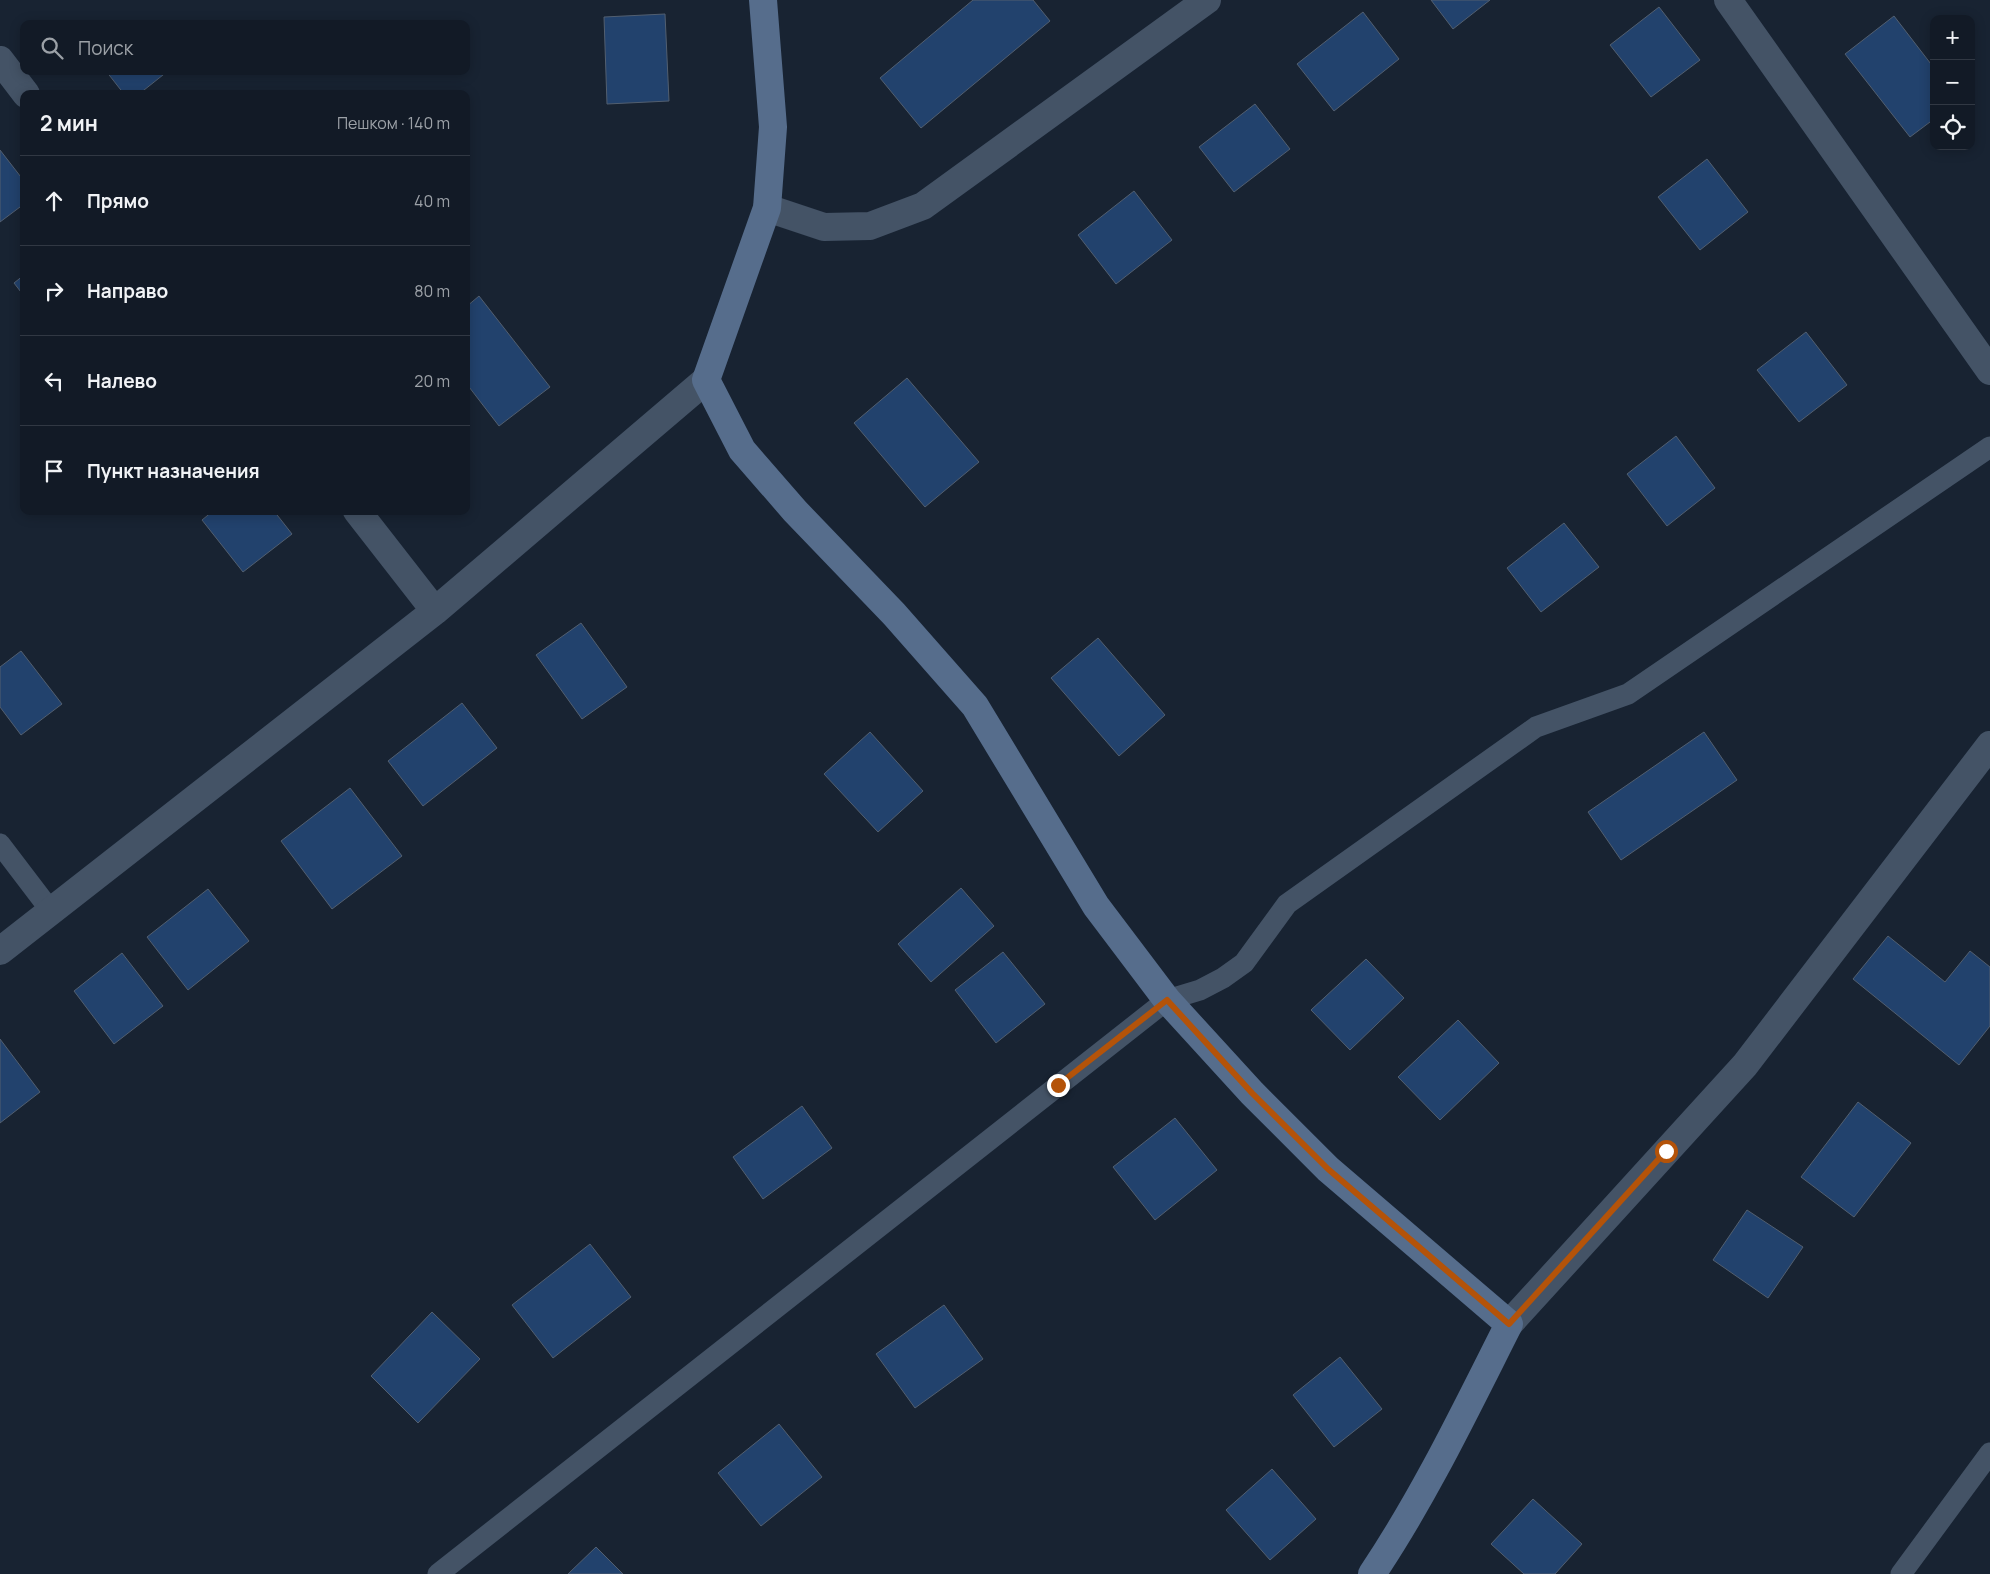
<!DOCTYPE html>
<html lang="ru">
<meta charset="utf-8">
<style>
:root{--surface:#121a26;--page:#1b232e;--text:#f1f3f6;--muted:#9ca1a7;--line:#313843}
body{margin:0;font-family:Manrope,sans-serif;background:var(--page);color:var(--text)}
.controls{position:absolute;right:15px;top:15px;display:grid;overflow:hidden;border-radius:10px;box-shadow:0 2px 12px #0003}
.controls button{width:45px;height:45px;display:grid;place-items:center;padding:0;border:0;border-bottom:1px solid var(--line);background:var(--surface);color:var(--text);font:25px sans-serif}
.stop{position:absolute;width:15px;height:15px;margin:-11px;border:4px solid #b45309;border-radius:50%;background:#fff}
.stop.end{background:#b45309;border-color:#fff;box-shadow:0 1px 5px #0008}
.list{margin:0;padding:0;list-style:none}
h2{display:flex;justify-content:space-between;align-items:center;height:65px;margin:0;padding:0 20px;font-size:21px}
h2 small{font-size:16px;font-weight:400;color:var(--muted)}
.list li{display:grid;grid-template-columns:32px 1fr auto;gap:15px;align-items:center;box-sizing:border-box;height:90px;padding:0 20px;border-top:1px solid var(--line)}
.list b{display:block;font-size:19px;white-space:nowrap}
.list em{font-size:16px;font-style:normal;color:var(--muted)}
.icon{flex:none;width:28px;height:28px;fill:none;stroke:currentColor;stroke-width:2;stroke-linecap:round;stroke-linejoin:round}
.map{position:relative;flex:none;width:1990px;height:1574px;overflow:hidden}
.search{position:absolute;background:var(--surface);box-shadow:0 2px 12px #0003;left:20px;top:20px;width:450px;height:55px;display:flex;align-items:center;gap:12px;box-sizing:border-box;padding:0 18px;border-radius:10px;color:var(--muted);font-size:19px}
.panel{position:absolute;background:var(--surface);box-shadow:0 2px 12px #0003;left:20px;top:90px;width:450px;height:425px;border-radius:10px}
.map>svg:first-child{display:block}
.building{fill:#22426d;stroke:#525f70}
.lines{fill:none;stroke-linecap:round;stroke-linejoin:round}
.lane{stroke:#445366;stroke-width:21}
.street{stroke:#445366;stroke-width:28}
.secondary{stroke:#566d8c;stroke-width:28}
.route{stroke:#b45309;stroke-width:6}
</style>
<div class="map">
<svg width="1990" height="1574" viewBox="0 0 1990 1574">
<rect width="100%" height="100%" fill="#182332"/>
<path class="building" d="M973,0H1033L1050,21L921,128L880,78Z
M1431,0H1490L1453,29Z
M1659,7L1700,60L1651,97L1610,45Z
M1363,12L1399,59L1334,111L1297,64Z
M665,14L669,101L607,104L604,17Z
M1894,16L1934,68V119L1910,137L1845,54Z
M106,71H168L139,94H124Z
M1255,104L1290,149L1234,192L1199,147Z
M0,150L24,181V204L0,222Z
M1707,159L1748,212L1700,250L1658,197Z
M1134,191L1172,240L1116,284L1078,235Z
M24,275V296L14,283Z
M479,296L550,387L499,426L466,383V307Z
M1806,332L1847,385L1799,422L1757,370Z
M907,378L979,462L925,507L854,423Z
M1676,436L1715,488L1667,526L1627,474Z
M213,511H274L292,534L243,572L202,520Z
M1564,523L1599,567L1541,612L1507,568Z
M581,623L627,687L582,719L536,655Z
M1098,638L1165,715L1119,756L1051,678Z
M21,651L62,704L21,735L0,707V667Z
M462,703L497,748L423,806L388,761Z
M870,732L923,791L878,832L824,774Z
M1704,732L1737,780L1621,860L1588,812Z
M350,788L402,856L332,909L281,841Z
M961,888L994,926L931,982L898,944Z
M208,889L249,941L188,990L147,937Z
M1888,936L1945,982L1970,951L1990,967V1026L1959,1065L1853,979Z
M1003,952L1045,1004L996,1043L955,990Z
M122,953L163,1006L114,1044L74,991Z
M1366,959L1404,998L1350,1050L1311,1010Z
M1458,1020L1499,1063L1440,1120L1398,1077Z
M0,1039L40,1092L0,1123Z
M1858,1102L1911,1143L1854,1217L1801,1177Z
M802,1106L832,1148L763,1199L733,1157Z
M1175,1118L1217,1170L1155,1220L1113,1167Z
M1747,1210L1803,1247L1768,1298L1713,1260Z
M590,1244L631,1297L553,1358L512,1305Z
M944,1305L983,1359L915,1408L876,1354Z
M432,1312L480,1359L418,1423L371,1376Z
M1340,1357L1382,1409L1334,1447L1293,1395Z
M779,1424L822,1477L761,1526L718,1473Z
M1272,1469L1316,1519L1270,1560L1226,1510Z
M1533,1499L1582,1544L1555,1574H1524L1491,1544Z
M596,1547L623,1574H568Z"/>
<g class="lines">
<path class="lane" d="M0,844L51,911
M438,1574L1167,1000L1200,990L1223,978L1244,963L1287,904L1536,727L1628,694L1990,447
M1901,1574L1990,1453"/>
<path class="street" d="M1728,0L1990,371
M0,60L26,94
M767,208L824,227L870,226L923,206L1207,0
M357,511L435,611
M0,951L435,611L706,380
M1509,1324L1745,1065L1990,745"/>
<path class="secondary" d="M763,0L773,127L767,208L706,380L742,450L795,511L894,614L975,706L1096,906L1167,1000L1252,1093L1328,1169L1509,1324C1466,1409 1425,1495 1372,1574"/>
</g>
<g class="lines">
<path class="route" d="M1058,1085L1167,1000L1252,1093L1328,1169L1509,1324L1666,1151"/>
</g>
</svg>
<div class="controls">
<button>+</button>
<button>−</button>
<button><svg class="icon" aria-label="locate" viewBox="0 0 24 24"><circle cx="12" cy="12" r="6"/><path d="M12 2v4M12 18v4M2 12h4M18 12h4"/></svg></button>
</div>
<div class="stop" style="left:1666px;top:1151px"></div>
<div class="stop end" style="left:1058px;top:1085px"></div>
<div class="search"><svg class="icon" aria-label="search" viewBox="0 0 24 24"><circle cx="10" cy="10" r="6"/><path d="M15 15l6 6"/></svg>Поиск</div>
<section class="panel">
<h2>2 мин<small>Пешком · 140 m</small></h2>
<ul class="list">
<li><svg class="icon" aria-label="ahead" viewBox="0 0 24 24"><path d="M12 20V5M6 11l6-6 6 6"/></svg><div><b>Прямо</b></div><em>40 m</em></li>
<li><svg class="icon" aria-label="right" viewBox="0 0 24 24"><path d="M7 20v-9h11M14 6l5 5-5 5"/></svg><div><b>Направо</b></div><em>80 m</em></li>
<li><svg class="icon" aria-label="left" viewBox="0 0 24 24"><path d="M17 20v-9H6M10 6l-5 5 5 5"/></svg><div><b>Налево</b></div><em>20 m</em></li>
<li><svg class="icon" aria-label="arrive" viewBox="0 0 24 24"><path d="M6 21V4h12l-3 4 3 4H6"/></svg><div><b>Пункт назначения</b></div></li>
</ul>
</section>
</div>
